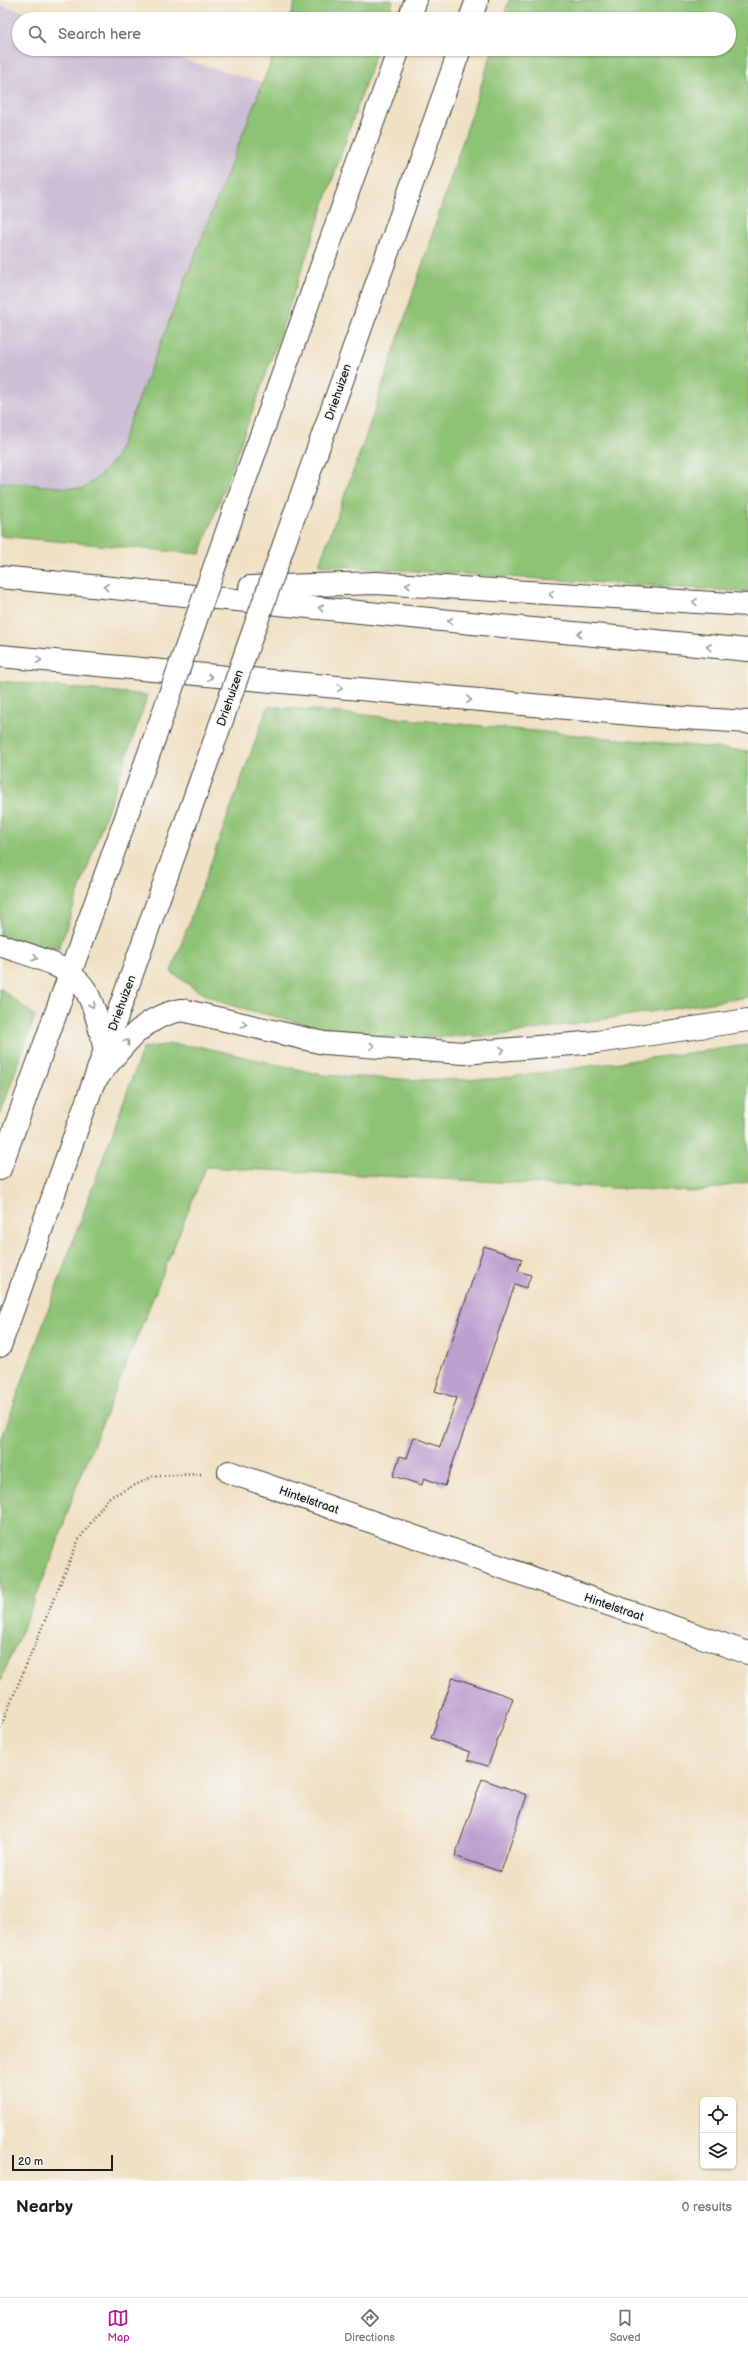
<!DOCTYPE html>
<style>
:root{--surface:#fff;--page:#f6f6f6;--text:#202124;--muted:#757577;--line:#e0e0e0;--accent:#b5179e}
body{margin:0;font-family:"Balsamiq Sans",sans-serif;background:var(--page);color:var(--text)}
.controls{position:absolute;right:12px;bottom:12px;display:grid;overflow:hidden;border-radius:6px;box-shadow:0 1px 3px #0004}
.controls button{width:36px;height:36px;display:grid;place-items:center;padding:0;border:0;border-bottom:1px solid var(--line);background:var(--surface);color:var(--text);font:20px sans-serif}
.scale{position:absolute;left:12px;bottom:10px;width:101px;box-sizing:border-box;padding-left:4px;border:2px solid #1c1c1c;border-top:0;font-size:11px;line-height:14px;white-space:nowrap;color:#1c1c1c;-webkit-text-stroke:3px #f6f6f2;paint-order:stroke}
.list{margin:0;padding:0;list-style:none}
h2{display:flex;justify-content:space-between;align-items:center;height:52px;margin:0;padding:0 16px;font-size:17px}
h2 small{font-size:13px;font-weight:400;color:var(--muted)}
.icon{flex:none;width:22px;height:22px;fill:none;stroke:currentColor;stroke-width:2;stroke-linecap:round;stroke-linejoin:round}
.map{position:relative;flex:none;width:748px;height:2181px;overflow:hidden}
.search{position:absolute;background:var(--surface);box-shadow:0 1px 3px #0004;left:12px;right:12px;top:12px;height:44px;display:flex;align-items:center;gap:10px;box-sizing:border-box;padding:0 14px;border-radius:22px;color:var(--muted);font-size:15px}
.sheet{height:116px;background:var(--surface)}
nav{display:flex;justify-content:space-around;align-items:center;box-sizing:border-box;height:56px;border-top:1px solid var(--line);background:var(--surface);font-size:11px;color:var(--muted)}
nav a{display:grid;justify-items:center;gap:2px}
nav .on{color:var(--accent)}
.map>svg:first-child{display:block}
.industrial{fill:#ccbed4}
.green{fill:#8ec375;stroke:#557048}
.building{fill:#bd9fcf}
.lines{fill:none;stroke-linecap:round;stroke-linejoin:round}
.street-casing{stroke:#3c3a35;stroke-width:24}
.secondary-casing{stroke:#3c3a35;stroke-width:24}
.highway-casing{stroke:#3c3a35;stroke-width:24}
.path{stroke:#3c3a35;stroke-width:2.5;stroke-dasharray:1 3;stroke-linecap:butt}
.street{stroke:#fff;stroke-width:22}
.secondary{stroke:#fff;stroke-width:22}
.highway{stroke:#fff;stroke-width:22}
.street-bridge-casing{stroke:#3c3a35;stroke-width:24;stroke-linecap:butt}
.secondary-bridge-casing{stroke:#3c3a35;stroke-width:24;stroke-linecap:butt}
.street-bridge{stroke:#fff;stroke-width:22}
.secondary-bridge{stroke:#fff;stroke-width:22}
.oneway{stroke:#999}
.labels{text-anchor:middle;stroke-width:3;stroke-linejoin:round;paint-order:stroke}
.street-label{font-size:12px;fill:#1c1c1c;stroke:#f6f6f2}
</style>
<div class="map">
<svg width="748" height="2181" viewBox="0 0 748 2181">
<rect width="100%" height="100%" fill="#f6f6f2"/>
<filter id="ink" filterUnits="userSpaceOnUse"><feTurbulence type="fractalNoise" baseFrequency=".025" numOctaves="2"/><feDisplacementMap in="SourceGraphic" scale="8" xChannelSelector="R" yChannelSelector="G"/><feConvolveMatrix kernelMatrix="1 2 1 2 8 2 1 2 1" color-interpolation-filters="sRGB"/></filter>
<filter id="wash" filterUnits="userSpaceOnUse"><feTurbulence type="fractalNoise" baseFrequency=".012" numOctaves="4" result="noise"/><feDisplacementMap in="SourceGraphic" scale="16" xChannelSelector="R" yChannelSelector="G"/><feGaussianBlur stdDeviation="0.9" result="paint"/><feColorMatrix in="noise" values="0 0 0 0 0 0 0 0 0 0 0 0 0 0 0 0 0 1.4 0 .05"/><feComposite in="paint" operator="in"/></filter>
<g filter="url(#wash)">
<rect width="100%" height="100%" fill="#f0e1c4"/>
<path class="industrial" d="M0,5L48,19H19V49H149L263,83L116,457L103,473L83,489L0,482Z"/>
<path class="green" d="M296,0H393L387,19H289Z
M509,0H748V592L319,565L366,436L493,49H729V19H503Z
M276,49H377L265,377L200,554L0,536V482L83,489L103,473L116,457Z
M0,681L148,695L59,948L0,940Z
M268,706L748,751V997L494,1036L395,1038L308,1025L226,1004L198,991L171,972Z
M0,988L35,1016L0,1115Z
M172,1044L202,1047L323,1075L418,1080L493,1079L748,1045V1182L694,1192L206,1167L74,1493L53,1556L0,1682V1443L143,1048Z"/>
<g id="blocks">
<path class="building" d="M484,1246L522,1259L518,1271L531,1275L526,1288L515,1284L445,1486L424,1478L422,1485L393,1476L400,1456L407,1458L414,1437L440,1447L457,1398L435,1391Z
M453,1677L513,1698L488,1766L468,1760L470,1752L431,1738Z
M482,1779L527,1795L501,1872L455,1856Z"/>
</g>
</g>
<g filter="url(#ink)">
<use href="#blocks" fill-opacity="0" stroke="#3c3a35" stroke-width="1"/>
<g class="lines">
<g class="street-casing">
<path id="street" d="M409,19L416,0
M234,511L399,49
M0,1169L157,731
M229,1472L748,1653"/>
</g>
<g class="secondary-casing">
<path id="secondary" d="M470,19L477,0
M294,516L460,49
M0,1346L216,737"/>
</g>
<g class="highway-casing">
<path id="highway" d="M0,577L748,650
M250,587L376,583L748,605
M0,656L653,716L748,722
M0,945C28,955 70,964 86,991C96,1009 100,1030 105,1050
M93,1083C118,1053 140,1016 182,1010L324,1043L464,1053L597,1042L748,1020"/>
</g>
<path class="path" d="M0,1728L78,1541L108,1498L154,1476L201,1474"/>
<use href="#street" class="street"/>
<use href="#secondary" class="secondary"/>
<use href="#highway" class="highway"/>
<g class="street-bridge-casing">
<path id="street-bridge" d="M157,731L234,511"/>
</g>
<g class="secondary-bridge-casing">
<path id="secondary-bridge" d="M216,737L294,516"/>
</g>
<use href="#street-bridge" class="street-bridge"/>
<use href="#secondary-bridge" class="secondary-bridge"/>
</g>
<defs><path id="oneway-chevron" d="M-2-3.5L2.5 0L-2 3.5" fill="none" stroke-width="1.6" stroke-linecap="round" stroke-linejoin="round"/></defs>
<g class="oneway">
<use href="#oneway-chevron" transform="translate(408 585) rotate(-177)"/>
<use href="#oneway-chevron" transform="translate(106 587) rotate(-175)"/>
<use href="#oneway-chevron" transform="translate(551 594) rotate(-177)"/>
<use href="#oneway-chevron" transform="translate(695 602) rotate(-177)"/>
<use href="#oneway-chevron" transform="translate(321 608) rotate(-174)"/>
<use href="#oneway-chevron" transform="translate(450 621) rotate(-174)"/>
<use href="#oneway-chevron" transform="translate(580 634) rotate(-174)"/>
<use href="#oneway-chevron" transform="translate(709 647) rotate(-175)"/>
<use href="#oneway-chevron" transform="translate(39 660) rotate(6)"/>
<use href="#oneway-chevron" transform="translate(210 677) rotate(5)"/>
<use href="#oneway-chevron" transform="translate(340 688) rotate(5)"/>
<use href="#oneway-chevron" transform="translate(469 700) rotate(5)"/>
<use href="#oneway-chevron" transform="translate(35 958) rotate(19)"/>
<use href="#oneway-chevron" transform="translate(92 1005) rotate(65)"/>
<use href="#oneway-chevron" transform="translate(244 1024) rotate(13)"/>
<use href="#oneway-chevron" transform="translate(127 1042) rotate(-49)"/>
<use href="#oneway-chevron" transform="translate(372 1046) rotate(4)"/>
<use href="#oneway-chevron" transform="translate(502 1050) rotate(-5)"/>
</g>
</g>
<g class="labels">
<g class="street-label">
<text transform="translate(338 392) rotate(-71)" y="4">Driehuizen</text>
<text transform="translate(230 698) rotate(-71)" y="4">Driehuizen</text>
<text transform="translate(122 1003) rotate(-70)" y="4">Driehuizen</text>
<text transform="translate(309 1500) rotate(19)" y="4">Hintelstraat</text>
<text transform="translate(614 1607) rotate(19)" y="4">Hintelstraat</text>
</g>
</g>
</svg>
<div class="controls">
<button><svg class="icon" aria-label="locate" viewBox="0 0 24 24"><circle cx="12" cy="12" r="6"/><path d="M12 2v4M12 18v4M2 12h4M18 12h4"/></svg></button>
<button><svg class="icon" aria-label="layers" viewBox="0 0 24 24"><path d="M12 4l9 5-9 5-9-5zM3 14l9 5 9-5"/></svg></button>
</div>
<div class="scale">20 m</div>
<div class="search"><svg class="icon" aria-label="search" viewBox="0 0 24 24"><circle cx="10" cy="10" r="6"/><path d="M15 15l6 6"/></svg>Search here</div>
</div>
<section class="sheet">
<h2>Nearby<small>0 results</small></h2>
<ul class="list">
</ul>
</section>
<nav>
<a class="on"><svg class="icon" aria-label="map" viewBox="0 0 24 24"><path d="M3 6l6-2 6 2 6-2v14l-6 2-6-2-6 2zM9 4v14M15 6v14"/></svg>Map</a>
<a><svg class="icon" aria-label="directions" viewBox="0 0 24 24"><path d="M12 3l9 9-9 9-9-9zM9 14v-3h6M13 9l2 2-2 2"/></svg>Directions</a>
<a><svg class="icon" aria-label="saved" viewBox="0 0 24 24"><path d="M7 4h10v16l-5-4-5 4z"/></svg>Saved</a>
</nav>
